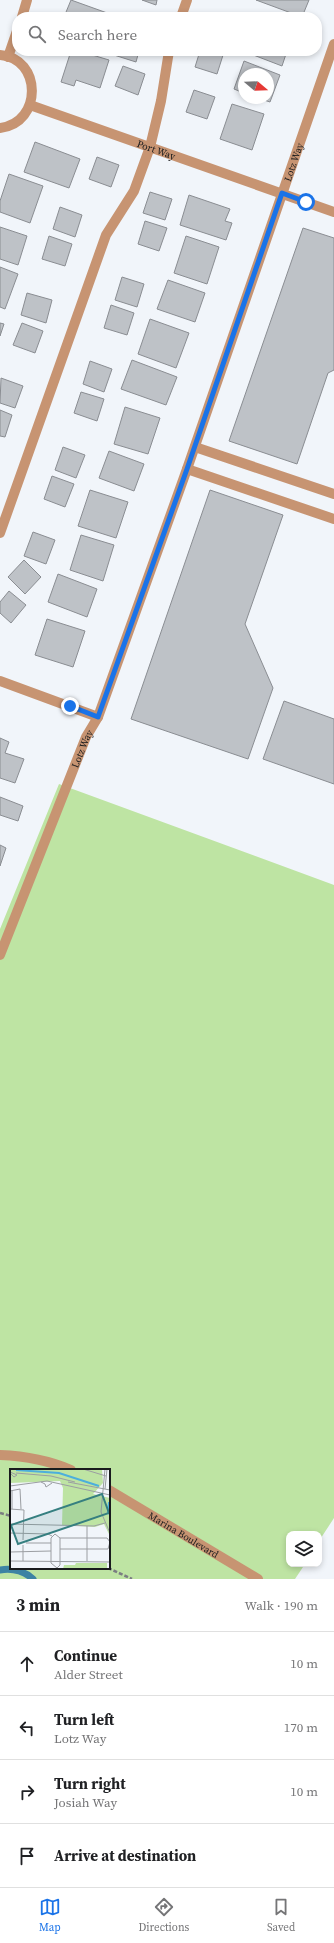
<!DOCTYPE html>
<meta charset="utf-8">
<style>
:root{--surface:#fff;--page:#f2f2f2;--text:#202124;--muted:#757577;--line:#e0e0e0;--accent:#1a73e8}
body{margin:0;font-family:"Source Serif 4",serif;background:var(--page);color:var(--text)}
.controls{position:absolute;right:12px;bottom:12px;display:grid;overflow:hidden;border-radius:8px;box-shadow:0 2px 6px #0003}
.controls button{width:36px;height:36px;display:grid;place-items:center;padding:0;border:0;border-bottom:1px solid var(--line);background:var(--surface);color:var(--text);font:20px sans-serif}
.compass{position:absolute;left:238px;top:68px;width:36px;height:36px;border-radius:50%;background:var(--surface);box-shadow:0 2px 6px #0003;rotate:109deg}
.stop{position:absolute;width:12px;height:12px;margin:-9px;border:3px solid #1a73e8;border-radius:50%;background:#fff}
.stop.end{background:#1a73e8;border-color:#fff;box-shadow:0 1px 4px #0008}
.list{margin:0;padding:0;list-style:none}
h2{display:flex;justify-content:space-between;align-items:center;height:52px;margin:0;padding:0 16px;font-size:17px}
h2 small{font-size:13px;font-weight:400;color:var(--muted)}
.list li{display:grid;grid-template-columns:26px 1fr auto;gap:12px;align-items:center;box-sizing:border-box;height:64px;padding:0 16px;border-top:1px solid var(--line)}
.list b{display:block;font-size:15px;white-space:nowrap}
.list p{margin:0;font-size:13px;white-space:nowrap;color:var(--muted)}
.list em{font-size:13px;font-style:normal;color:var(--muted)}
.icon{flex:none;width:22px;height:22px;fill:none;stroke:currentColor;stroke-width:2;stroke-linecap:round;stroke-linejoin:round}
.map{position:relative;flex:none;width:334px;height:1579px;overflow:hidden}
.search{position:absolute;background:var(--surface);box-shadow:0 2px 6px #0003;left:12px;right:12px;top:12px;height:44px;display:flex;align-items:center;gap:10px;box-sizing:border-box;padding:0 14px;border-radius:16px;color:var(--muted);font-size:15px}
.sheet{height:308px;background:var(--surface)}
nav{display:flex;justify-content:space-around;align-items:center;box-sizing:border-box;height:56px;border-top:1px solid var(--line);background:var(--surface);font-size:11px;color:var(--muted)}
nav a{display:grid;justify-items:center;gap:2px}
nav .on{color:var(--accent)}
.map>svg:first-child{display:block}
.green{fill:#bee4a3;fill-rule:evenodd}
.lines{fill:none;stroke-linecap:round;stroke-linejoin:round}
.stream{stroke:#3d83a3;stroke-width:7}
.building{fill:#bec2c7;stroke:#8a8d92}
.path{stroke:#7b7e82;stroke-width:2.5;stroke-dasharray:4 2;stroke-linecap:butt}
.minor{stroke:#c79472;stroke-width:10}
.route{stroke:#1a73e8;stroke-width:5}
.labels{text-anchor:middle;stroke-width:3;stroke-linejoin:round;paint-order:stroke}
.street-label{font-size:10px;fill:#191b1d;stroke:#f1f5fa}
.inset-river{fill:none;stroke:#4cafdc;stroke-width:2}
.inset-road{fill:none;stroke:#9b9ea2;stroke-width:1}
.view{fill:#367f80;fill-opacity:0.15;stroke:#367f80;stroke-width:2}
.inset-edge{fill:none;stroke:#191b1d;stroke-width:2}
</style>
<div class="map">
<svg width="334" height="1579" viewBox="0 0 334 1579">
<rect width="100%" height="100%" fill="#f1f5fa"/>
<path class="green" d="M59,784L334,885V1518L319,1541V1534H289V1564H305L295,1579H0V929ZM11,1470H109V1568H11Z"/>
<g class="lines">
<path class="stream" d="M0,1570C12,1568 24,1571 33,1579"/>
</g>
<path class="building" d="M71,0L110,14L109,17H64Z
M142,0H157L156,5Z
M256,0H309L302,17Z
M71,51H79L109,60L100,88L76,80L74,86L61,82Z
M116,51H139L136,62L114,55Z
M200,51L224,52L217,74L195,67Z
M243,51H287L282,66Z
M244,61L280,75L270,102L258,98H268V74H244V93L234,89Z
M123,66L145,74L138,95L115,86Z
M194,90L215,97L207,119L186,112Z
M232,104L264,114L252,150L220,139Z
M35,142L80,159L69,188L24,172Z
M97,157L119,165L111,187L89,179Z
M9,174L43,186L30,223L0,212V201Z
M150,192L172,199L165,220L143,213Z
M189,195L230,209L225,221L232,223L226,240L180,225Z
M60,207L82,215L75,237L53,229Z
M145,221L167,228L159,251L138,244Z
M0,227L27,236L18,265L0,259Z
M303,228L334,238V370L328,373L297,464L229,441Z
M49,236L72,244L65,266L42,259Z
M186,236L219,247L207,284L174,273Z
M0,267L18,274L5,309L0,307Z
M122,277L144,284L137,307L115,300Z
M168,280L205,293L195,322L157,309Z
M27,293L52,300L46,323L21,315Z
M111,305L134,313L127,335L104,328Z
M150,319L189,333L176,368L138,354Z
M0,323L4,324L0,336Z
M22,323L43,331L35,353L13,345Z
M132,360L177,377L166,405L121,389Z
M90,361L112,369L104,392L83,384Z
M1,378L23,386L15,408L0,403Z
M81,392L104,399L97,421L74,413Z
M125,407L160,418L148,454L114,444Z
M0,410L12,415L5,437L0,436Z
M63,447L85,455L76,478L55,470Z
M109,451L144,464L134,491L99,478Z
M52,476L74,484L65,507L44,499Z
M90,490L128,502L116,538L78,526Z
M210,490L283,515L245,624L273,688L248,759L131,719Z
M33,532L55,540L46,564L24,556Z
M81,535L114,545L103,581L70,570Z
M24,560L41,577L25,594L8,577Z
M58,574L97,589L87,617L48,602Z
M9,591L26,605L11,623L0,613V602Z
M47,619L85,631L73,667L35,655Z
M284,701L334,719V784L263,759Z
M0,738L9,742L5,753L24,759L15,783L0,778Z
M0,797L23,806L18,821L0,815Z
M0,845L6,848L0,866Z"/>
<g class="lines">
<path class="path" d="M0,1513L11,1516
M108,1568L132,1579"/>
<g class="minor">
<path d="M22,17L27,0"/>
<path d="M181,17L187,0"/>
<path d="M0,55C42,58 43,123 0,128"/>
<path d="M8,57L17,31"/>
<path id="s1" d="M30,105L334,212"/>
<path d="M195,447L334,494"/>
<path d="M187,469L334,519"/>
<path d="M0,533L106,235L134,191L150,147L161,101L169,51"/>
<path d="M0,681L98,717"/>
<path id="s2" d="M0,955L86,737L98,717L187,469L334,44"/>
<path d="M0,1455C25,1456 48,1460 71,1470"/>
<path id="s3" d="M109,1490L258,1579"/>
</g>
</g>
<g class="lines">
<path class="route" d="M70,706L98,717L187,469L282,193L306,202"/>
</g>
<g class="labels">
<g class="street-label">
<text dy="4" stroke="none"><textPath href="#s1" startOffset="134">Port Way</textPath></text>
<text dy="4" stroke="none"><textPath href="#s2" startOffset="846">Lotz Way</textPath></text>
<text dy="4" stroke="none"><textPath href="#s2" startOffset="222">Lotz Way</textPath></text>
<text dy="4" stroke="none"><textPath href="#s3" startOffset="87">Marina Boulevard</textPath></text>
</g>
</g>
<g transform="translate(10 1469)">
<rect width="100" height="100" fill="#f1f5fa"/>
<path d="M0,0H92L93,14L83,25L100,29V67L94,55L85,58L52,56L53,19L50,12L0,14ZM66,94H97V100H53L54,96H65Z" fill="#bee4a3"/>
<path class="inset-river" d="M6,1L49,4L89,17M99,33L98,44L100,45"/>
<path class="inset-road" d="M73,0L96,7M95,0L91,43L100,64M0,3L7,6L4,8L0,4M6,4L41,7L65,13M31,13L35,15L36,18L42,14M58,13L100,21M0,17L37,12L100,26M95,20L97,0M0,22L10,20L11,40M0,40L14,41L13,71M2,40V21M0,55L84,57L95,54M0,64L38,65L42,67M45,65L50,69V96L47,99L41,94V69ZM50,69H97L100,73L98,80H50M16,74H41M0,83L41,82M0,92L100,93M13,92V76M77,92V57"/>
<path class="view" d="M92,25L99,44L8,75L1,56Z"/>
<rect width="100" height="100" class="inset-edge"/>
</g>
</svg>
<div class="controls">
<button><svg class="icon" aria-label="layers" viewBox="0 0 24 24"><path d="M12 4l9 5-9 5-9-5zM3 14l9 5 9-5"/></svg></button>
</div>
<svg class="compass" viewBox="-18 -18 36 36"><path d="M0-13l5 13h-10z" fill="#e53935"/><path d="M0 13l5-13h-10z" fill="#757577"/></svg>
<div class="stop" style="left:306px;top:202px"></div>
<div class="stop end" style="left:70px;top:706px"></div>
<div class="search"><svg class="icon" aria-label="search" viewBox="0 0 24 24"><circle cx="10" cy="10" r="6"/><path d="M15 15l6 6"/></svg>Search here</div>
</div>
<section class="sheet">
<h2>3 min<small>Walk · 190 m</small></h2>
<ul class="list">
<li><svg class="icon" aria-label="ahead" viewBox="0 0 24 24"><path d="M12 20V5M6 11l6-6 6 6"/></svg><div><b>Continue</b><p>Alder Street</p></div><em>10 m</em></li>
<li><svg class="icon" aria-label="left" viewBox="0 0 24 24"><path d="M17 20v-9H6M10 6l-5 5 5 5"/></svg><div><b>Turn left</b><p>Lotz Way</p></div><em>170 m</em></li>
<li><svg class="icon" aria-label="right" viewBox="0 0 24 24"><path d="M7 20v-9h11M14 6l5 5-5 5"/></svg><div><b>Turn right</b><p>Josiah Way</p></div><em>10 m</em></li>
<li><svg class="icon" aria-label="arrive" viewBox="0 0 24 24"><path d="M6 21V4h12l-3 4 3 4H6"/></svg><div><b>Arrive at destination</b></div></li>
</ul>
</section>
<nav>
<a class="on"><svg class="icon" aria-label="map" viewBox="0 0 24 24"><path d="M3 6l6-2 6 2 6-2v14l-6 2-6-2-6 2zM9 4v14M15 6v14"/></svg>Map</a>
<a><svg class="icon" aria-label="directions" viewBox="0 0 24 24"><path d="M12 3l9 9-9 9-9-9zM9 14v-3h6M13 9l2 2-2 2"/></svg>Directions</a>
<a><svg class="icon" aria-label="saved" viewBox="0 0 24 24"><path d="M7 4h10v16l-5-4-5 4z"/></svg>Saved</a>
</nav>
